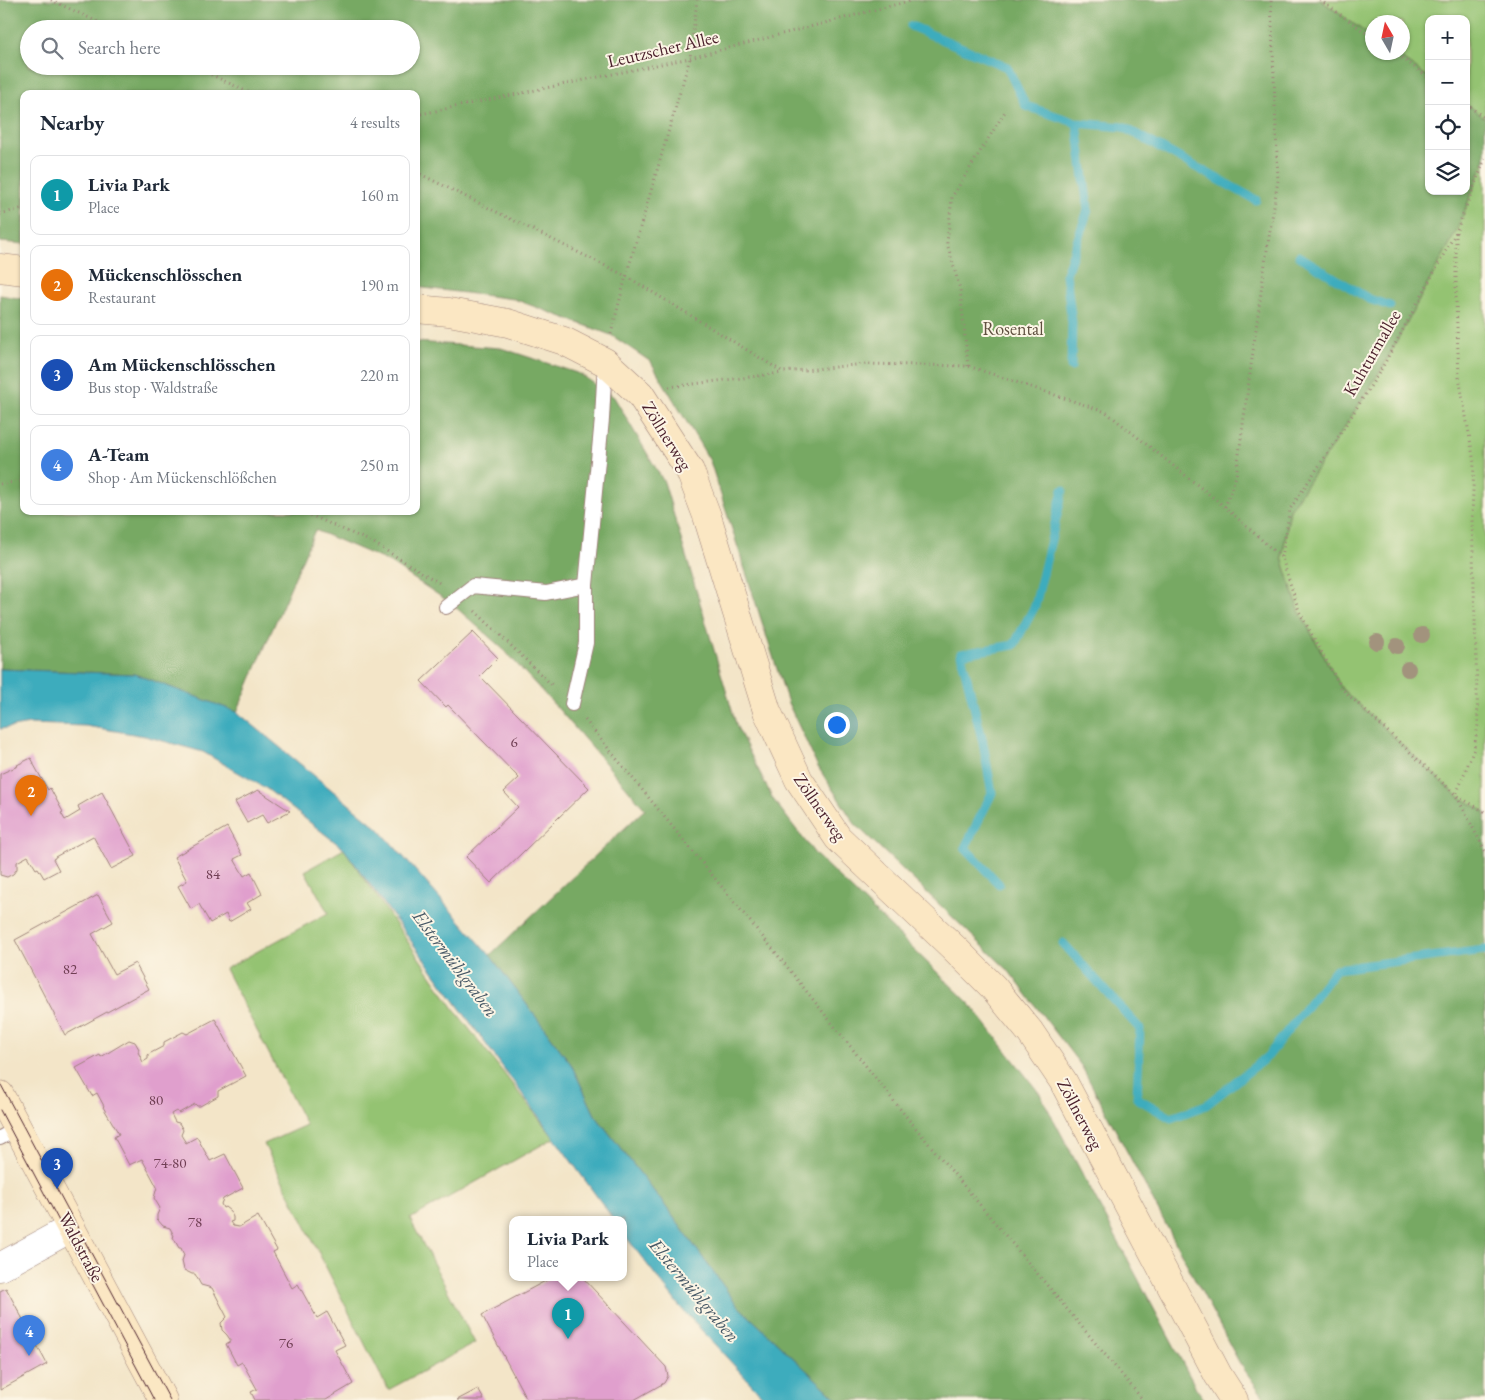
<!DOCTYPE html>
<meta charset="utf-8">
<style>
:root{--surface:#fff;--page:#f6f6f7;--text:#1f2937;--muted:#747a83;--line:#e0e1e3;--accent:#2563eb}
body{margin:0;font-family:"EB Garamond",serif;background:var(--page);color:var(--text)}
.controls{position:absolute;right:15px;top:15px;display:grid;overflow:hidden;border-radius:10px;box-shadow:0 1px 4px #0004}
.controls button{width:45px;height:45px;display:grid;place-items:center;padding:0;border:0;border-bottom:1px solid var(--line);background:var(--surface);color:var(--text);font:25px sans-serif}
.compass{position:absolute;left:1365px;top:15px;width:45px;height:45px;border-radius:50%;background:var(--surface);box-shadow:0 1px 4px #0004;rotate:351deg}
.you{position:absolute;left:836px;top:724px;width:18px;height:18px;margin:-12px;border:4px solid #fff;border-radius:50%;background:#1a73e8;box-shadow:0 0 0 8px #1a73e833}
.badge{display:grid;place-items:center;width:32px;height:32px;border-radius:50%;background:var(--accent);color:#fff;font-size:16px;font-weight:700}
.pin{position:absolute;translate:-50% -41px;filter:drop-shadow(0 1px 2px #0008)}
.pin::after{content:'';position:absolute;top:26px;width:18px;height:15px;background:inherit;clip-path:polygon(0 0,100% 0,50% 100%)}
.popup{position:absolute;left:509px;top:1216px;width:118px;height:65px;box-sizing:border-box;display:grid;place-content:center;border-radius:10px;background:var(--surface);filter:drop-shadow(0 1px 4px #0005);font-size:16px;white-space:nowrap;color:var(--muted)}
.popup b{font-size:19px;color:var(--text)}
.popup::after{content:'';position:absolute;left:50%;top:100%;margin-left:-10px;border:10px solid transparent;border-top-color:var(--surface)}
.list{margin:0;padding:0;list-style:none}
h2{display:flex;justify-content:space-between;align-items:center;height:65px;margin:0;padding:0 20px;font-size:21px}
h2 small{font-size:16px;font-weight:400;color:var(--muted)}
.list li{display:grid;grid-template-columns:32px 1fr auto;gap:15px;align-items:center;box-sizing:border-box;height:80px;margin:0 10px 10px;padding:0 10px;border:1px solid var(--line);border-radius:10px}
.list b{display:block;font-size:19px;white-space:nowrap}
.list p{margin:0;font-size:16px;white-space:nowrap;color:var(--muted)}
.list em{font-size:16px;font-style:normal;color:var(--muted)}
.icon{flex:none;width:28px;height:28px;fill:none;stroke:currentColor;stroke-width:2;stroke-linecap:round;stroke-linejoin:round}
.map{position:relative;flex:none;width:1485px;height:1400px;overflow:hidden}
.search{position:absolute;background:var(--surface);box-shadow:0 1px 4px #0004;left:20px;top:20px;width:400px;height:55px;display:flex;align-items:center;gap:12px;box-sizing:border-box;padding:0 18px;border-radius:28px;color:var(--muted);font-size:19px}
.panel{position:absolute;background:var(--surface);box-shadow:0 1px 4px #0004;left:20px;top:90px;width:400px;height:425px;border-radius:10px}
.map>svg:first-child{display:block}
.green{fill:#94c372;stroke:#6f714e}
.forest{fill:#77a964;stroke:#606448;fill-rule:evenodd}
.water{fill:#3eacbd;stroke:#446674}
.lines{fill:none;stroke-linecap:round;stroke-linejoin:round}
.stream{stroke:#3eacbd;stroke-width:9}
.building{fill:#e09fcd}
.lane-casing{stroke:#9e827a;stroke-width:16}
.street-casing{stroke:#9e827a;stroke-width:29}
.secondary-casing{stroke:#9e827a;stroke-width:29}
.path{stroke:#9e827a;stroke-width:3;stroke-dasharray:1 4;stroke-linecap:butt}
.lane{stroke:#fff;stroke-width:14}
.street{stroke:#fff;stroke-width:28}
.secondary{stroke:#fbe7c3;stroke-width:28}
.tram{stroke:#4a1f2b;stroke-width:1}
.tree{fill:#a2937d}
.labels{text-anchor:middle;stroke-width:4;stroke-linejoin:round;paint-order:stroke}
.number-label{font-size:15px;fill:#703f54}
.street-label{font-size:18px;fill:#4a1f2b;stroke:#fcf5e5}
.park-label{font-size:18px;fill:#605040;stroke:#fcf5e5}
.water-label{font-size:19px;font-style:italic;fill:#455765;stroke:#fcf5e5}
</style>
<div class="map">
<svg width="1485" height="1400" viewBox="0 0 1485 1400">
<rect width="100%" height="100%" fill="#fcf5e5"/>
<filter id="ink" filterUnits="userSpaceOnUse"><feTurbulence type="fractalNoise" baseFrequency=".02" numOctaves="2"/><feDisplacementMap in="SourceGraphic" scale="10" xChannelSelector="R" yChannelSelector="G"/><feConvolveMatrix kernelMatrix="1 2 1 2 8 2 1 2 1" color-interpolation-filters="sRGB"/></filter>
<filter id="wash" filterUnits="userSpaceOnUse"><feTurbulence type="fractalNoise" baseFrequency=".0096" numOctaves="4" result="noise"/><feDisplacementMap in="SourceGraphic" scale="20" xChannelSelector="R" yChannelSelector="G"/><feGaussianBlur stdDeviation="1.12" result="paint"/><feColorMatrix in="noise" values="0 0 0 0 0 0 0 0 0 0 0 0 0 0 0 0 0 1.4 0 .05"/><feComposite in="paint" operator="in"/></filter>
<g filter="url(#wash)">
<rect width="100%" height="100%" fill="#f3e5c8"/>
<path class="green" d="M1320,0H1485V118L1466,104V19H1429V78L1394,53L1402,52V22H1372V37Z
M1485,159V812L1456,795L1342,689L1299,611L1282,558L1290,509L1331,448L1382,368L1456,232Z
M344,849L457,1013L554,1138L410,1219L475,1343L388,1390L264,1144L306,1125L225,969L328,913L305,871Z"/>
<path class="forest" d="M0,0H1320L1372,37V52L1394,53L1429,78V191H1466V104L1485,118V159L1456,232L1382,368L1331,448L1290,509L1282,558L1299,611L1342,689L1456,795L1485,812V1400H1266L1239,1362L1082,1067L1008,970L855,824L818,767L788,703L710,461L651,362L611,335L514,299L416,287V94H24V244L0,242ZM29,29H411V66H29Z
M0,295L24,299V511H416V342L501,348L580,374L614,397L664,482L737,727L773,799L815,854L970,1004L1040,1094L1196,1388L1205,1400H838L738,1306L666,1207L595,1115L571,1064L490,955L645,809L561,712L504,650L452,604L387,561L315,530L237,712L135,674L0,669Z"/>
<path class="water" d="M0,669L135,674L237,712L378,828L490,955L571,1064L595,1115L666,1207L738,1306L838,1400H766L680,1307L623,1233V1220H614L344,849L267,789L203,752L145,736L86,726L30,724L0,729Z"/>
<g class="lines">
<path class="stream" d="M911,26L1007,67L1026,106L1077,123L1123,127L1256,200
M1299,256L1369,299L1390,306
M1071,367L1072,323L1066,274L1088,210L1077,123
M999,884L965,848L992,793L983,743L961,654L1014,645L1035,606L1063,490
M1063,943L1140,1029L1137,1098L1171,1118L1206,1105L1268,1056L1336,969L1485,950"/>
</g>
<g id="blocks">
<path class="building" d="M473,632L498,658L480,676L589,788L491,883L466,857L518,807L504,792L519,778L448,705L446,707L421,681Z
M31,758L34,763H33L48,790L50,788L63,812L61,813L65,820L80,811L78,806L102,792L136,856L111,869L93,836L55,857V858L53,859L59,870L44,878L38,868L36,869L28,856L17,862V869L13,874L7,877L0,875V774L18,766L17,765Z
M258,790L290,811L267,823L262,815L247,823L235,802Z
M227,827L242,855L234,859L244,876L251,872L262,894L247,903L251,909L229,922L226,914L210,923L199,904L191,909L178,886L187,881L174,857Z
M98,895L113,922L92,934L114,974L135,963L149,989L65,1035L15,940Z
M215,1019L246,1076L218,1091V1096L200,1106H197L195,1104L179,1113L176,1111L171,1114L175,1122L179,1123L183,1130L181,1135L186,1143L197,1137L210,1161L225,1154L243,1188L223,1199L221,1204L223,1208L225,1207L230,1211L233,1217V1221L230,1222L233,1226L239,1227L258,1216L277,1250L273,1252L292,1288L298,1284L317,1318L327,1312L345,1345L335,1350L353,1384L326,1400H255L251,1392L257,1389L242,1362L237,1365L226,1344L231,1341L227,1335L222,1330L221,1323L227,1317L212,1288L201,1285L195,1274H192L184,1270L182,1261L184,1255L181,1248H179L173,1237L174,1236L170,1228L163,1226L157,1219V1215L160,1208L154,1198L157,1187L142,1159L129,1165L114,1137L119,1134L103,1107L104,1106L97,1093L92,1096L76,1068L100,1055L101,1057L129,1040L135,1042L139,1049L138,1052L143,1062L148,1059V1055L149,1054L164,1046V1042L183,1032L187,1034Z
M551,1278H583L666,1367L668,1376L664,1383L634,1400H527L482,1315Z
M6,1288L47,1364L0,1390V1291Z
M478,1389L484,1400H457Z"/>
</g>
</g>
<g filter="url(#ink)">
<use href="#blocks" fill-opacity="0" stroke="#9e827a" stroke-width="1"/>
<g class="lines">
<g class="lane-casing">
<path id="lane" d="M446,607L473,586L546,593L586,585L602,419L605,362
M572,704L586,643V585
M0,1138L18,1128"/>
</g>
<g class="street-casing">
<path id="street" d="M0,1267L71,1228"/>
</g>
<g class="secondary-casing">
<path id="secondary" d="M0,268L24,271
M416,309L449,312L508,323L564,341L605,362L640,394L690,471L707,516L767,711L799,780L838,838L954,948L993,987L1030,1032L1063,1081L1218,1375L1234,1400
M0,1095L163,1400"/>
</g>
<path class="path" d="M51,0L113,29
M1320,0L1372,37
M1394,52L1429,78
M193,66L252,94
M1466,104L1485,118
M416,115L690,58L913,0
M416,172L626,276L783,372L866,364L968,366L1106,412L1225,507L1282,558L1299,611L1342,689L1456,795L1485,812
M0,214L24,208
M1456,232V302L1459,377L1474,462L1472,518L1478,725L1474,749L1456,795L1485,851
M611,334L626,276L690,58L697,0
M968,366L960,289L947,243L952,197L1006,110
M669,387L782,373
M0,484L24,481
M1225,507L1236,476L1266,256L1278,180L1271,0
M301,511L372,542L441,584
M1282,557L1290,509L1331,448L1382,368L1456,232L1485,159
M475,611L554,687
M585,720L776,953L909,1120L1143,1400"/>
<use href="#lane" class="lane"/>
<use href="#street" class="street"/>
<use href="#secondary" class="secondary"/>
<path class="tram" d="M0,1083L170,1400
M0,1110L154,1400"/>
</g>
<g class="tree">
<circle cx="1422" cy="635" r="8"/>
<circle cx="1377" cy="642" r="8"/>
<circle cx="1397" cy="646" r="8"/>
<circle cx="1408" cy="669" r="8"/>
</g>
</g>
<g class="labels">
<g class="number-label">
<text x="514" y="747">6</text>
<text x="213" y="879">84</text>
<text x="70" y="974">82</text>
<text x="156" y="1105">80</text>
<text x="170" y="1168">74-80</text>
<text x="195" y="1227">78</text>
<text x="286" y="1348">76</text>
</g>
<g class="street-label">
<text transform="translate(663 49) rotate(-13)" y="6">Leutzscher Allee</text>
<text transform="translate(1372 353) rotate(-60)" y="6">Kuhturmallee</text>
<text transform="translate(667 436) rotate(58)" y="6">Zöllnerweg</text>
<text transform="translate(820 807) rotate(55)" y="6">Zöllnerweg</text>
<text transform="translate(1080 1114) rotate(62)" y="6">Zöllnerweg</text>
<text transform="translate(81 1247) rotate(62)" y="6">Waldstraße</text>
</g>
<g class="park-label">
<text x="1013" y="335">Rosental</text>
</g>
<g class="water-label">
<text transform="translate(456 963) rotate(53)" y="7">Elstermühlgraben</text>
<text transform="translate(695 1290) rotate(50)" y="7">Elstermühlgraben</text>
</g>
</g>
</svg>
<div class="controls">
<button>+</button>
<button>−</button>
<button><svg class="icon" aria-label="locate" viewBox="0 0 24 24"><circle cx="12" cy="12" r="6"/><path d="M12 2v4M12 18v4M2 12h4M18 12h4"/></svg></button>
<button><svg class="icon" aria-label="layers" viewBox="0 0 24 24"><path d="M12 4l9 5-9 5-9-5zM3 14l9 5 9-5"/></svg></button>
</div>
<svg class="compass" viewBox="-18 -18 36 36"><path d="M0-13l5 13h-10z" fill="#e53935"/><path d="M0 13l5-13h-10z" fill="#747a83"/></svg>
<div class="you"></div>
<div class="pin badge" style="left:568px;top:1339px;background:#0f9aa8">1</div>
<div class="popup"><b>Livia Park</b>Place</div>
<div class="pin badge" style="left:31px;top:816px;background:#e8710a">2</div>
<div class="pin badge" style="left:57px;top:1189px;background:#1a4fb4">3</div>
<div class="pin badge" style="left:29px;top:1356px;background:#3f7fe0">4</div>
<div class="search"><svg class="icon" aria-label="search" viewBox="0 0 24 24"><circle cx="10" cy="10" r="6"/><path d="M15 15l6 6"/></svg>Search here</div>
<section class="panel">
<h2>Nearby<small>4 results</small></h2>
<ul class="list">
<li><span class="badge" style="background:#0f9aa8">1</span><div><b>Livia Park</b><p>Place</p></div><em>160 m</em></li>
<li><span class="badge" style="background:#e8710a">2</span><div><b>Mückenschlösschen</b><p>Restaurant</p></div><em>190 m</em></li>
<li><span class="badge" style="background:#1a4fb4">3</span><div><b>Am Mückenschlösschen</b><p>Bus stop · Waldstraße</p></div><em>220 m</em></li>
<li><span class="badge" style="background:#3f7fe0">4</span><div><b>A-Team</b><p>Shop · Am Mückenschlößchen</p></div><em>250 m</em></li>
</ul>
</section>
</div>
